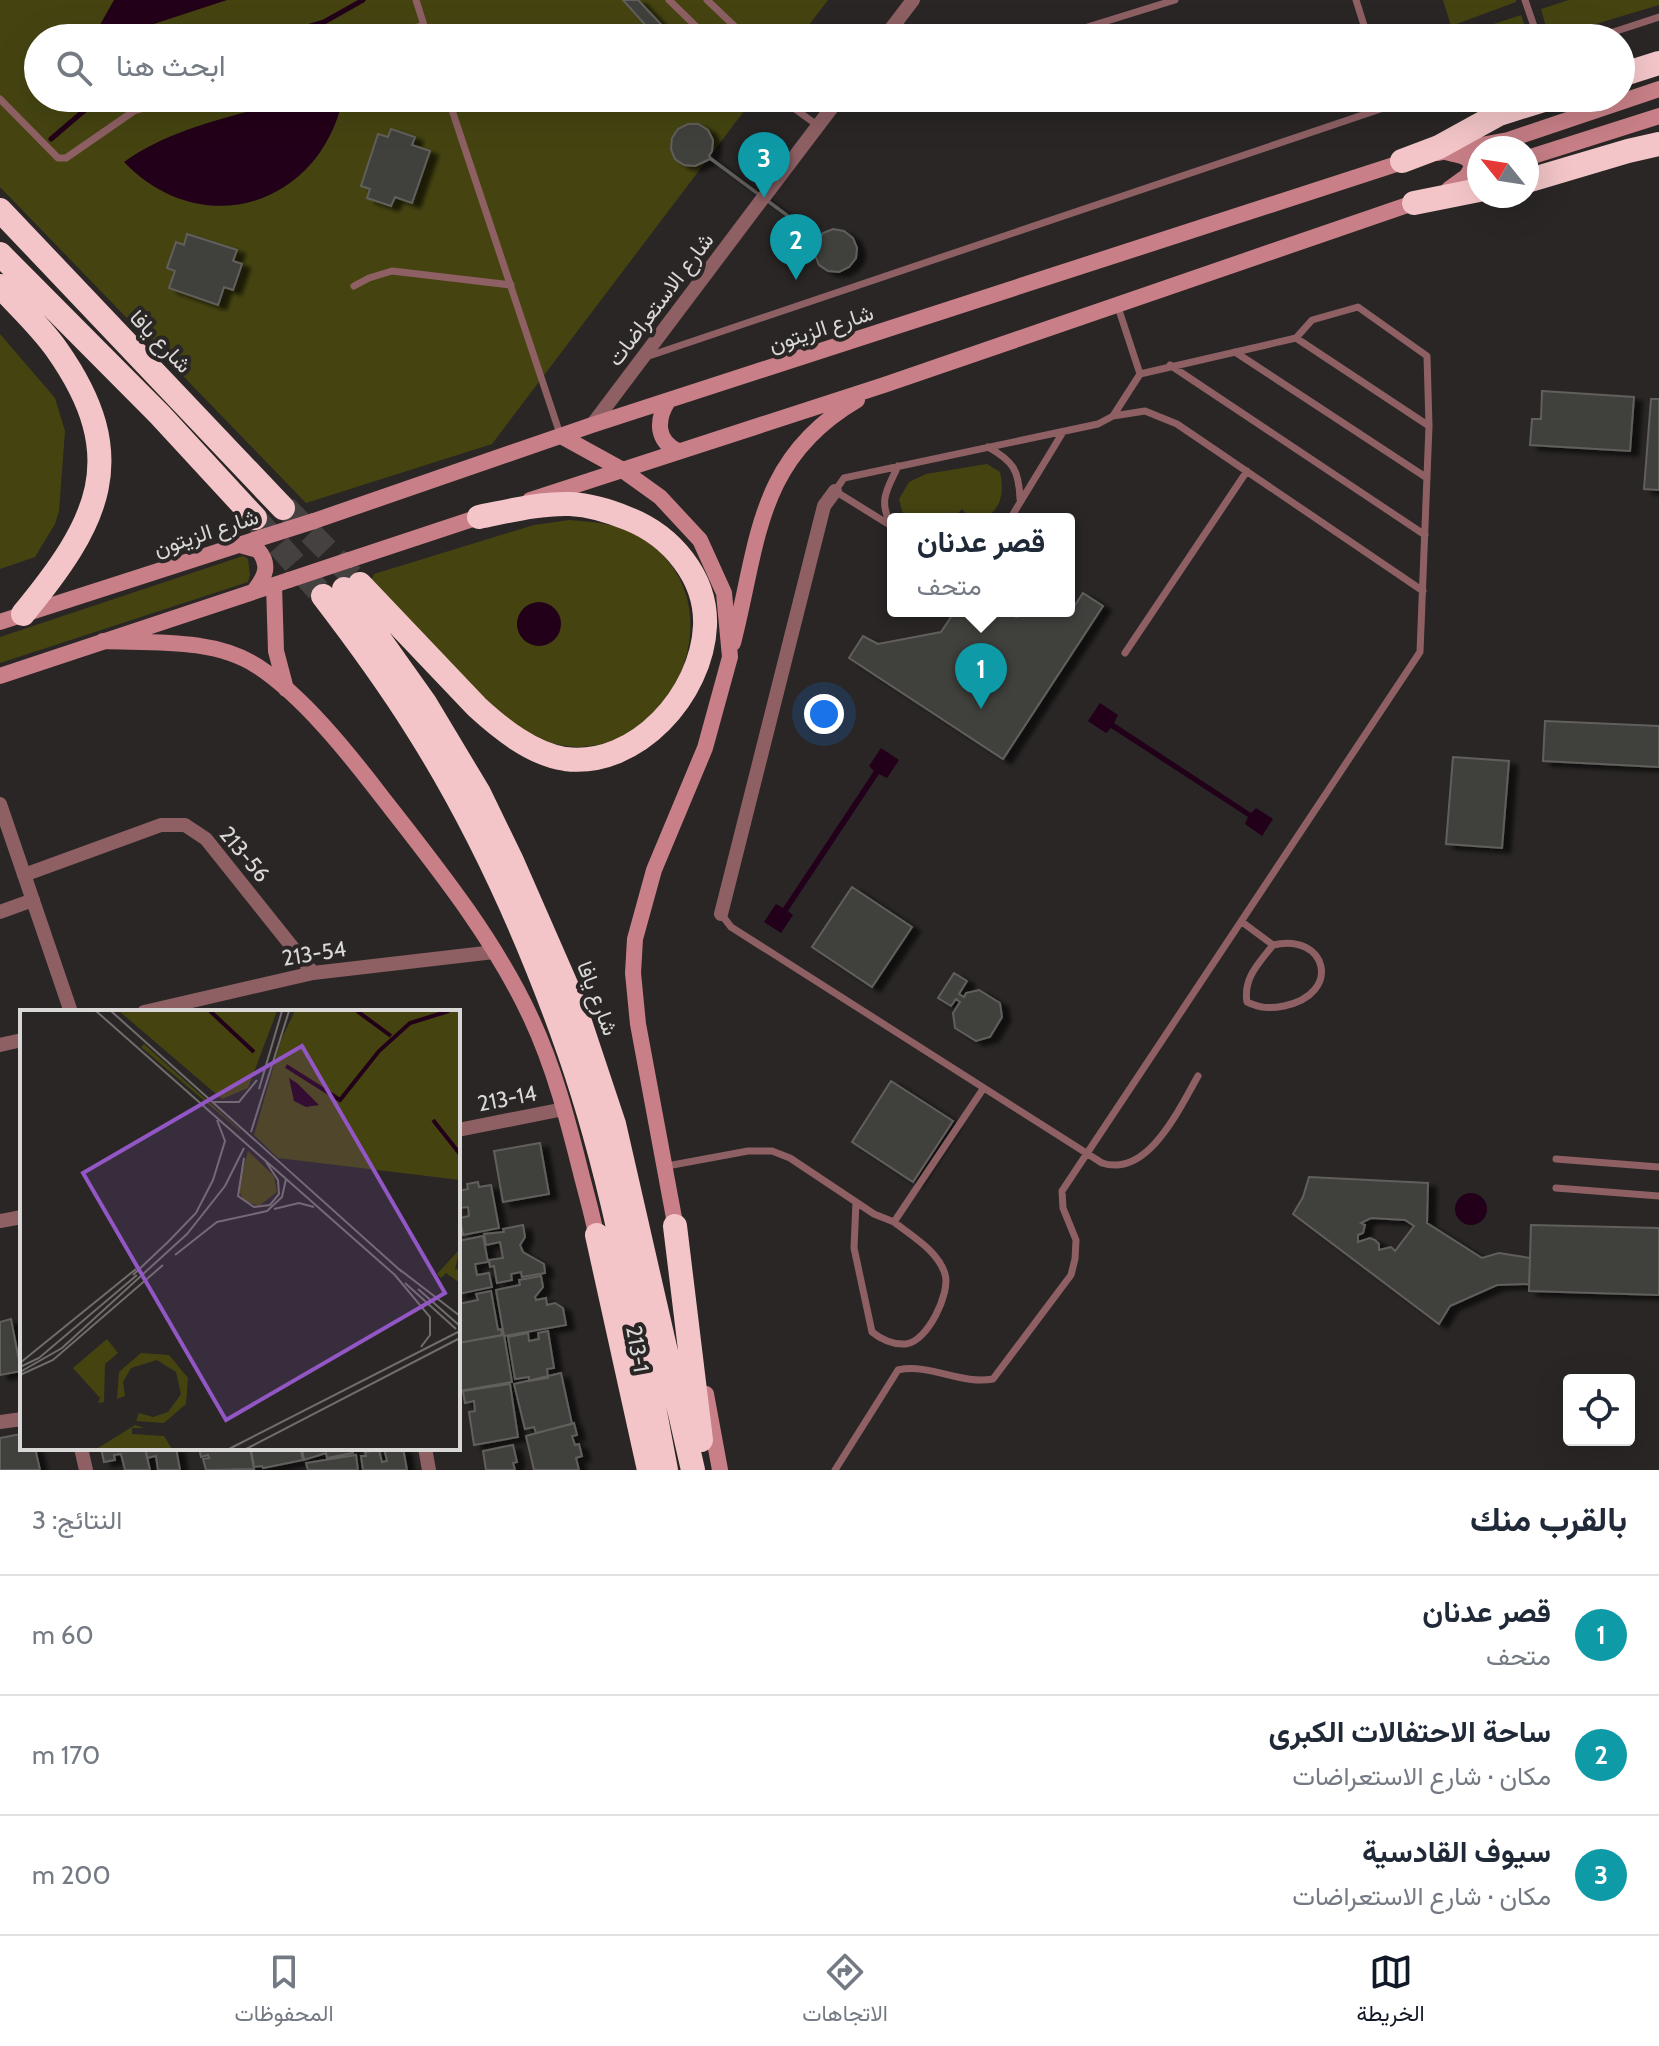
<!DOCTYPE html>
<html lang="ar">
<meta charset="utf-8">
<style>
:root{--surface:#fff;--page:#f2f2f3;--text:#1f2937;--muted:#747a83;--line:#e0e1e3;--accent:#111827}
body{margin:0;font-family:Cabin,Vazirmatn,sans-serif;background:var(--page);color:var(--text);direction:rtl}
.controls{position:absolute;right:24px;bottom:24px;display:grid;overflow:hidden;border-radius:8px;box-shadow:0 8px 32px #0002}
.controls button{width:72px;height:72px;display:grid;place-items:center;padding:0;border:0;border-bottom:2px solid var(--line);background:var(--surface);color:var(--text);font:40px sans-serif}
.compass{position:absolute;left:1467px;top:136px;width:72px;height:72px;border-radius:50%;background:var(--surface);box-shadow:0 8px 32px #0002;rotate:300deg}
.you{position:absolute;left:824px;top:714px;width:28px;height:28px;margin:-20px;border:6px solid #fff;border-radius:50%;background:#1a73e8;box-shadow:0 0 0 12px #1a73e833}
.badge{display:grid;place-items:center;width:52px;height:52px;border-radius:50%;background:var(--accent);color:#fff;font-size:26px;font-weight:700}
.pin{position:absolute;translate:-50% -66px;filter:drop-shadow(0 2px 4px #0008)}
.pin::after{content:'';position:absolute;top:42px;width:28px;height:24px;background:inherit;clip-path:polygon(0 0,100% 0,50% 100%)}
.popup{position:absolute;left:887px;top:513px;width:188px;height:104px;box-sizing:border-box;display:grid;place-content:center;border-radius:8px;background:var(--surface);filter:drop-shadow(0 2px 6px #0005);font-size:26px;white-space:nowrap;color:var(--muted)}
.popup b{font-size:30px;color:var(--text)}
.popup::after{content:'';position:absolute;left:50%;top:100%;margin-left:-16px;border:16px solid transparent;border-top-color:var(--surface)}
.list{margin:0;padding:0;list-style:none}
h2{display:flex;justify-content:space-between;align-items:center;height:104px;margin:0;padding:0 32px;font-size:34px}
h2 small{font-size:26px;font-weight:400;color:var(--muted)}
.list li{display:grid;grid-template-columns:52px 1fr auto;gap:24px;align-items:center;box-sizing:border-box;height:120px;padding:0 32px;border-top:2px solid var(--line)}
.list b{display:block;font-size:30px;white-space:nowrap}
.list p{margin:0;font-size:26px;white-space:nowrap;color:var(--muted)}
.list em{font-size:26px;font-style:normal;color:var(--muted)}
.icon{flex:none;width:44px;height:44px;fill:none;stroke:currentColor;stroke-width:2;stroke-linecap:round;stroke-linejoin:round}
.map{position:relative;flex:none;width:1659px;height:1470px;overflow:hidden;direction:ltr}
.search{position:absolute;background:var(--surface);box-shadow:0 8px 32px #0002;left:24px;right:24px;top:24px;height:88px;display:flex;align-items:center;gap:20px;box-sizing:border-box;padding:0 28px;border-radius:44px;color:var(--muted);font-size:30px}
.sheet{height:464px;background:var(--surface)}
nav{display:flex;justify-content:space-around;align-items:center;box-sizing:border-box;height:112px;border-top:2px solid var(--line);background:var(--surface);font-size:22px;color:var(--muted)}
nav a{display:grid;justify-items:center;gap:4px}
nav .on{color:var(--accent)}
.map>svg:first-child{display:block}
.green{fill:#454411}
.water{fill:#230019}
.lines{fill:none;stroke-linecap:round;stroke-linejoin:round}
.stream{stroke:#230019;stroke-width:5}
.building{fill:#413f3c;stroke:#615f5c;stroke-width:2;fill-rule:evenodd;filter:url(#shadow)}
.motorway-tunnel{stroke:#444140;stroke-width:24;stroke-dasharray:24 12;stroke-linecap:butt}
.service{stroke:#8e6064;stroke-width:7}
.minor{stroke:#8e6064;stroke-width:14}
.secondary{stroke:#c87f87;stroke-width:16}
.motorway{stroke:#f3c5c8;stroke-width:24}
.secondary-bridge{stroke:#c87f87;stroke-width:16}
.labels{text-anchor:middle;stroke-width:8;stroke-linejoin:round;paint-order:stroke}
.street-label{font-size:22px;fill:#dad8d7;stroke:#292625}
.inset-river{fill:none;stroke:#230019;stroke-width:4}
.inset-road{fill:none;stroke:#706d6c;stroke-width:2}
.view{fill:#9357c5;fill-opacity:0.15;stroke:#9357c5;stroke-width:4}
.inset-edge{fill:none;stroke:#dad8d7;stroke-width:4}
</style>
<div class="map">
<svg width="1659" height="1470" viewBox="0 0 1659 1470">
<defs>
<filter id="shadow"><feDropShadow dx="8" dy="4.5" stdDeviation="2" flood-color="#0009"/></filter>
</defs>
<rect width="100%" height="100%" fill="#292625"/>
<path class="green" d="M0,0H828L799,38H38V98H754L492,444L306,503L0,187Z
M1443,0H1516V2L1451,26Z
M1569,0H1659V5L1549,38L1541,9Z
M1521,15L1529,38H1451Z
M0,334L55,398L65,431L59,511L55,524L35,557L0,569Z
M987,464L1000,472C1006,497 998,521 969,518L962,509L955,516L944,515L941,519H907L902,511L899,499L909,482L926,474Z
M570,520C594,522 621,524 641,537C755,611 652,793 533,736C500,719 476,691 451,665C424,637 398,609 371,581L374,574L534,525Z
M243,556L248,559L250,575L248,582L0,663V637Z"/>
<path class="water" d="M114,0H227L111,38H96L101,23Z
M299,98H343C320,206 202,243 124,162C174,126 240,115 299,98Z
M517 624a22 22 0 1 1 44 0a22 22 0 1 1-44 0Z
M1100,703L1118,715L1114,723L1251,813L1256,808L1273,819L1262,836L1245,824L1248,817L1111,728L1106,733L1088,721Z
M881,748L899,760L887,778L879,774L788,911L793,915L781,933L764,922L776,904L783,908L874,771L869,766Z
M1455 1209a16 16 0 1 1 32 0a16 16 0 1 1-32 0Z"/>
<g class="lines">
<path class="stream" d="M271,38L324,22L363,0
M51,139L99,98"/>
</g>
<path class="building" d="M623,0H638L674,38H657Z
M688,124H698L708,130L713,140L712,151L709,156L711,158L816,236L820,238L823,233L833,229L844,231L853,238L857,248L856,258L849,267L839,272L828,271L819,265L815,255V244L818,239L710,159L695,166L684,165L675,159L671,149L672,138L678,129Z
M391,129L415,137L412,145L430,151L412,203L395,197L391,206L367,198L370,189L361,186L378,134L388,137Z
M187,234L237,250L233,261L242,264L233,290L224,287L218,305L169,288L175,271L167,268L176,242L184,245Z
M1542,391L1634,397L1630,451L1530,445L1532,419H1541Z
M1651,399H1659V490L1644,489Z
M1083,593L1103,606L1003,759L849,658L863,636L878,644L941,632L955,611H1007L1016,617L1046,611H1069V606L1075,605Z
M1545,721L1659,726V767L1543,761Z
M1453,757L1509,761L1502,848L1446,844Z
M852,887L912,927L872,987L812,947Z
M954,973L967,981L959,994L964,997L966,993L979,990L1000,1003L1002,1017L990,1037L976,1041L955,1028L953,1013L960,1002L956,999L951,1006L938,998Z
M891,1081L953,1121L913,1182L852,1142Z
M540,1143L549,1194L503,1202L494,1151Z
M1309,1177L1428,1183L1427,1223L1482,1258L1499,1253L1530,1258L1529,1284L1497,1285L1450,1306L1439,1324L1293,1214L1303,1197ZM1371,1218L1405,1220L1414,1226L1395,1251L1391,1247L1379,1250V1244L1375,1240L1370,1238L1358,1242V1235L1363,1233L1365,1225L1361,1223Z
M478,1182L479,1187L491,1185L499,1228L463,1235L460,1218L469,1216L468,1207L459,1208L458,1191L468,1189L467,1184Z
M523,1225L525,1237L520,1245L523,1252L544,1264L545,1273L522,1277L521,1272L511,1274L512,1280L497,1283L494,1266L490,1267L489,1260L503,1258L500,1242L486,1245L484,1234L504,1232L503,1229Z
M1531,1225L1659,1228V1295L1529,1291Z
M483,1236L488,1262L475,1264L477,1275L489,1273L492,1287L458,1294V1241Z
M541,1276L543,1287L535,1297L536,1300L546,1298L547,1305L555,1303L563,1308L566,1325L504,1336L496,1290L520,1285L519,1280Z
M491,1291L498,1330L501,1329L502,1335L458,1343V1304L478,1300L476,1294Z
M11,1319L21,1371L0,1375V1322Z
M548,1331L554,1368L547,1369L548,1378L529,1381V1377L515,1379L508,1337L528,1333L529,1341L539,1339L538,1333Z
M504,1335L512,1382L459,1391L458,1343Z
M561,1373L572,1424L536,1433L534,1427L525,1429L514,1384Z
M510,1384L518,1437L474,1445L469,1412L475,1411L474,1401L465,1403L463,1391Z
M574,1423L577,1435L572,1436L575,1445L579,1444L582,1456L576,1458L579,1470H534L526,1436Z
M21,1434L22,1448H35L40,1470H0V1438Z
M513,1445L517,1462L513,1463L515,1470H486L483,1451Z
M101,1448H145L150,1470H125L121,1454L114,1455L115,1460L104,1462Z
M145,1448H176L180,1470H158L156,1456L147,1458Z
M199,1448H250L254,1469L206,1470L203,1459L209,1458L208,1455L201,1457Z
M300,1448L303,1460L263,1468L262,1466L254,1467L251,1449Z
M302,1448H352L353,1453L327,1458L326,1453L304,1460Z
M384,1448H403L407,1470H363L361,1456H366L365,1452L379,1450L382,1462L387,1461Z
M356,1455L358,1470H308L306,1463Z"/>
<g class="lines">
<path class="motorway-tunnel" d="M285,507L360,584
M255,518L323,596"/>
<path class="service" d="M416,0L428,38
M669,0L708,38
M707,0L747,38
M1356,0L1368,38
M1525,0L1538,38
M380,38L424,25
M1052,38L1175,0
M1595,38L1659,17
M448,98L560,434
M780,98L817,125
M0,99L58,158H66L134,111L179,98
M354,286L369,278L392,271L511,285
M1117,304L1140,374
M1235,352L1427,478
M646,357L1413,98
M1170,365L1425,535
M1113,416L1145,411L1177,424L1423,591
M988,447C1013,461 1019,470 1020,499
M1010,519L1063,432
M891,525C878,500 887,490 898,466
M893,527L835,491L844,478L1098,424L1113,416L1140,374L1296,338L1429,426
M1125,653L1247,471
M721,914L731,927L1102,1163C1148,1178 1179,1109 1198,1076
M1242,922L1273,945C1327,932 1343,994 1284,1006C1269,1009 1260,1008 1247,1002C1243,978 1259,963 1273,945
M1556,1159L1659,1167
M667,1166L748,1151H772L790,1158L874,1214L894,1222L983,1089
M1556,1188L1659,1196
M856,1202L854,1248L872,1332C882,1340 892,1345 906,1344C927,1342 951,1293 945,1274C938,1251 913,1237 894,1222
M835,1470L898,1370C930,1363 961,1385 993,1379L1071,1275L1075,1259L1076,1240L1063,1208L1062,1191L1420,652L1429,426L1427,356L1358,307L1312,320L1296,338"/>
<path class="minor" d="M884,38L913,0
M764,197L839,98
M592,425L763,198
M0,804L71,1012
M24,875L161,825H185L206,839L313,973
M0,912L33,900
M721,914L824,506L835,491
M144,1012L313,973L494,952
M0,1045L22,1040
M458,1130L564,1109
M0,1221L22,1217
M0,1422L22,1419
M81,1448L86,1470
M425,1448L429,1470"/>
<path class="secondary" d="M1438,153L1508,140L1659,89
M1449,153C1459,155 1470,156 1472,167L1467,176L1449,189
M1527,158L1659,116
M668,401C656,420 656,441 678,451
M561,436L621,469L660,497L700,540L724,593L730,657L705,748L654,870L635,939L633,973L638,1024L677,1234
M530,500L884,385L1422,200
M314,521L592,425L1412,159
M240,545L258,550C271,565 265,577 254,591
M349,560L485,515
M274,585L276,651L286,689
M0,622L254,540
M103,641C153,643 214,638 257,666C303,696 349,754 382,797C436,866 494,938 531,1018C554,1067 568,1121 581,1173C587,1197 594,1220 598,1244
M733,643C759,542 756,459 857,400
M0,676L289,580
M706,1394L720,1470"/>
<path class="motorway" d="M1621,75L1659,63
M1402,161L1439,147L1499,114L1550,98
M1527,181L1628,151L1659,144
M1414,203L1479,190
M0,210L283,508
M0,254L160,415L255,518
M0,286C19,307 41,327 57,350C133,458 98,523 23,614
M360,584L477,707C501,729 532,754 565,759C637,768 702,694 705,626C707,577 671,536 629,519C610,511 590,505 570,504C540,503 509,511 479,517
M344,589L425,703L479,793L512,861L572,998L614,1124L693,1470
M323,596C356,639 388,683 417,729C480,829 530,941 569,1052C616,1187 639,1330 666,1470
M675,1226L701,1440
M597,1235L649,1470"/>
<path class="secondary-bridge" d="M254,540L314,521
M289,580L349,560"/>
</g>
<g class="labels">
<g class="street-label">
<text transform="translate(660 299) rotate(-53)" y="8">شارع الاستعراضات</text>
<text transform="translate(821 328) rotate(-18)" y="8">شارع الزيتون</text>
<text transform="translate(161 341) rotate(46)" y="8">شارع يافا</text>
<text transform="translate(206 532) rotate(-18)" y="8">شارع الزيتون</text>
<text transform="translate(245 854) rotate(50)" y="8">213-56</text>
<text transform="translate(314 953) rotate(-9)" y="8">213-54</text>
<text transform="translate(598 998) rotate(69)" y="8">شارع يافا</text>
<text transform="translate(507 1098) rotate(-11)" y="8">213-14</text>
<text transform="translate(638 1349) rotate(80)" y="8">213-1</text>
</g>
</g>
<g transform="translate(20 1010)">
<rect width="440" height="440" fill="#292625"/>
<path d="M99,1H257L228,78L202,89ZM275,1H440V170L258,148L234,125L261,30ZM124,34L220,120V121L121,37ZM228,141L254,166L257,182L239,196L224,191L218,179ZM440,239L435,259L440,260V273L426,263L421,268L417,264ZM87,329L98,343L85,354L84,392L78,393L80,388L53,358ZM121,343L149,345L168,368L166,394L144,413L116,411L119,403L133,407L148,402L161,384L156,362L137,350L111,358L103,372L105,386L97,389L99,362ZM115,415L124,418H112V424L144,426L152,439L78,438Z" fill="#454411"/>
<path d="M269,68L278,74L299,95L286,97L274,91Z" fill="#230019"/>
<path class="inset-river" d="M190,1L234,42M337,1L371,26M266,56L320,90L359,41L390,13L429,1M413,110L440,144"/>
<path class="inset-road" d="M76,1L376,266M91,1L382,262M239,79L262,1M193,92H219L237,70M231,122L269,1M224,148L218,186L234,197L250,195L259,184L258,170L246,152M254,199L279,193L294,197M146,234L176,203L193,170L205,131L197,110M155,245L197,212L247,201L262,187L266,169M379,259L440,306M374,264L410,307V325L401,337M113,265L149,231M385,273L436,319M398,279L440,316M0,353L116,259M0,357L19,348L117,265M0,362L42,338L167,224L205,176L224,138M0,365L33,350L143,255M209,439L440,321M226,439L440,328"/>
<path class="view" d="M282,36L425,283L206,410L63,163Z"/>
<rect width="440" height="440" class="inset-edge"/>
</g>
</svg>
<div class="controls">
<button><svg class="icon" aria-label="locate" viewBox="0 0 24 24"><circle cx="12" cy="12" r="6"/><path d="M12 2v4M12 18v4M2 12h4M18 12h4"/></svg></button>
</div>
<svg class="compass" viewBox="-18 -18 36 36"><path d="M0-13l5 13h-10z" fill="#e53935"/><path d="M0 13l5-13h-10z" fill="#747a83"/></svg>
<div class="you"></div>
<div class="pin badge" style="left:981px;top:709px;background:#0f9aa8">1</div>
<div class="popup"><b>قصر عدنان</b>متحف</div>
<div class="pin badge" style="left:796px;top:280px;background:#0f9aa8">2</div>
<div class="pin badge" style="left:764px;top:198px;background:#0f9aa8">3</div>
<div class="search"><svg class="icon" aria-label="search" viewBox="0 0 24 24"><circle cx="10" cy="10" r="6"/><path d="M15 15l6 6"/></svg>ابحث هنا</div>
</div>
<section class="sheet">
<h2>بالقرب منك<small>النتائج: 3</small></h2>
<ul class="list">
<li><span class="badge" style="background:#0f9aa8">1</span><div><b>قصر عدنان</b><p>متحف</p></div><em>60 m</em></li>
<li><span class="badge" style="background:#0f9aa8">2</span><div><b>ساحة الاحتفالات الكبرى</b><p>مكان · شارع الاستعراضات</p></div><em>170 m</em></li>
<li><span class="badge" style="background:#0f9aa8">3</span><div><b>سيوف القادسية</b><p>مكان · شارع الاستعراضات</p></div><em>200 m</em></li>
</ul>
</section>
<nav>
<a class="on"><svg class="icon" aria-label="map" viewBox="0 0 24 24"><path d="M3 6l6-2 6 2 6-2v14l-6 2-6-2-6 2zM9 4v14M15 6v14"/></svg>الخريطة</a>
<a><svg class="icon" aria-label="directions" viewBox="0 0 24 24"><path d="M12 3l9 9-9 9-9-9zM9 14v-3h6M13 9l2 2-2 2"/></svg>الاتجاهات</a>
<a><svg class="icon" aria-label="saved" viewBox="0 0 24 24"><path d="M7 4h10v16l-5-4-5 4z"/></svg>المحفوظات</a>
</nav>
